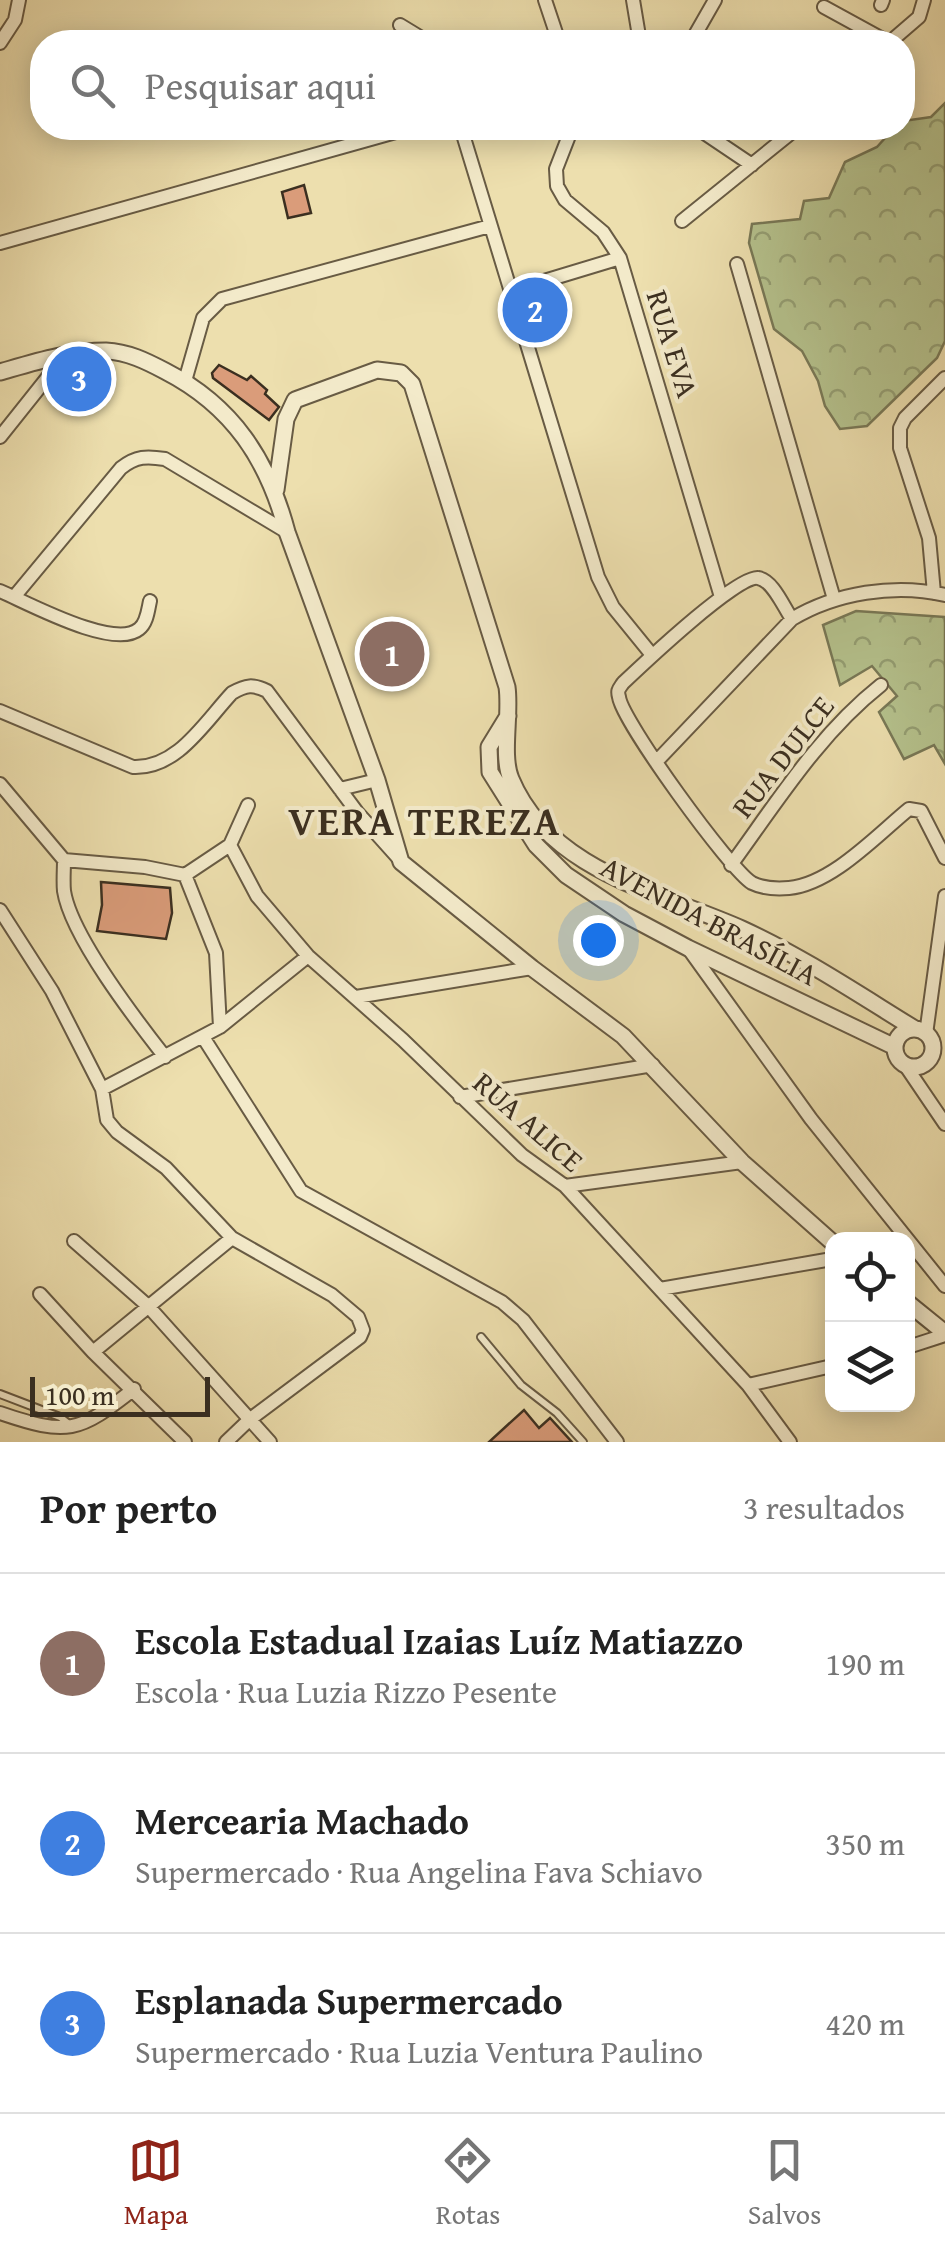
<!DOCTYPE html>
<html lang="pt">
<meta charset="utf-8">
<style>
:root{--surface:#fff;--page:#f6f6f6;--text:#222;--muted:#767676;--line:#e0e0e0;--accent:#8f2418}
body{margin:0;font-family:"Gentium Book Plus",serif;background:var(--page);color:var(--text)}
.controls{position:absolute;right:30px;bottom:30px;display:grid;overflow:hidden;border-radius:20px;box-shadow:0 5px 25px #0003}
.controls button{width:90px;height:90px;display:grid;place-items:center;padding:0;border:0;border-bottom:2px solid var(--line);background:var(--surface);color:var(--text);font:50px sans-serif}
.scale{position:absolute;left:30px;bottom:25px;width:180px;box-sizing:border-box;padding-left:10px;border:5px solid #3b2f20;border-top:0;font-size:28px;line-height:35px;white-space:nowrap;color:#3b2f20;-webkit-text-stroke:8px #f3eaca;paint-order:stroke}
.you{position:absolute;left:598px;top:940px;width:35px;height:35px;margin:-25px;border:8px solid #fff;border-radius:50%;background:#1a73e8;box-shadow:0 0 0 15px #1a73e833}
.badge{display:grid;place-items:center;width:65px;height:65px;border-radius:50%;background:var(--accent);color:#fff;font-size:32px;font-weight:700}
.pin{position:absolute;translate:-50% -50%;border:5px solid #fff;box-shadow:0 2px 10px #0006}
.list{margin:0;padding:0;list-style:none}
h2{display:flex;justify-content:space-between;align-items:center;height:130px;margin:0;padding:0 40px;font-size:42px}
h2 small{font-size:32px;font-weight:400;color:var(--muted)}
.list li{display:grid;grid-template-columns:65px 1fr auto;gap:30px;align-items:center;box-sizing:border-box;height:180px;padding:0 40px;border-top:2px solid var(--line)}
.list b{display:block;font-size:38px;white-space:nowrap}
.list p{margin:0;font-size:32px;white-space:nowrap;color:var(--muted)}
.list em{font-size:32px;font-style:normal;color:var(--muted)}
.icon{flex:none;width:55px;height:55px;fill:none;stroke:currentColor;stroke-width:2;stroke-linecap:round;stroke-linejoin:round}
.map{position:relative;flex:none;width:945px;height:1442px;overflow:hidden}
.search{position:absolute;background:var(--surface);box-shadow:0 5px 25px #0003;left:30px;right:30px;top:30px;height:110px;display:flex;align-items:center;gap:25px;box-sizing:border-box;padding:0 35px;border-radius:40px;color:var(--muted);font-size:38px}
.sheet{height:670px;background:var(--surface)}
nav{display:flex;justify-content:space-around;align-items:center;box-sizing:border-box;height:140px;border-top:2px solid var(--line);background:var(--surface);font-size:28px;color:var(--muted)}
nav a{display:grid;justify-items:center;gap:5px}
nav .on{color:var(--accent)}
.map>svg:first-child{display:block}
.forest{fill:url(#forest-crowns);stroke:#787856;stroke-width:2.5}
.building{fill:#da9c7a;stroke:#3b2f20;stroke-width:2.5}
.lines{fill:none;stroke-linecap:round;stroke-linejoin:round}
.service-casing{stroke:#685b44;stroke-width:10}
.minor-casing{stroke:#685b44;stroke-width:16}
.tertiary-casing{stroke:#685b44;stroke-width:19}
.service{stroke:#f3eaca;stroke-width:6}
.minor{stroke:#f3eaca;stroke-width:12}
.tertiary{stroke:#f3eaca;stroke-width:15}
.labels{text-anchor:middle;stroke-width:8;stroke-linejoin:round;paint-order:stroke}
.street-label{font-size:30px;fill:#3b2f20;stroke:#f3eaca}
.district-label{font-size:40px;font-weight:bold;letter-spacing:2.5px;fill:#3b2f20;stroke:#f3eaca}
</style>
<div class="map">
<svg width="945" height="1442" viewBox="0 0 945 1442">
<defs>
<pattern id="forest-crowns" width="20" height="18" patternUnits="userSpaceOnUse" patternTransform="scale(2.5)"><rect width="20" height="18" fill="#b5c28d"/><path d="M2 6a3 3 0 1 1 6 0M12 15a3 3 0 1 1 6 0" fill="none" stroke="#949e73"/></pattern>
</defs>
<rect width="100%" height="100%" fill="#eddfae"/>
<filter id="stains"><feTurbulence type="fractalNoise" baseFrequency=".002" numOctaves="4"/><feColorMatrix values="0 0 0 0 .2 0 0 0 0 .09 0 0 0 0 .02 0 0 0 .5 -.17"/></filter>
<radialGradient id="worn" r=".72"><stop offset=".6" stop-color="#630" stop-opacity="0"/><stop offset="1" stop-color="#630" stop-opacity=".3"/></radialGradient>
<path class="forest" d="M945,103V341L937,358L867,426L840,429L825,406L818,381L802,351L774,329L749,243L752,224L800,219L804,201L829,198L845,162L877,147L894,128H902L903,121L931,117Z
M856,611L945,617V764L934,745L904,759L879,712L897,696L872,666L840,685L823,625Z"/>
<path class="building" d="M304,185L311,213L288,218L282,192Z
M219,365L247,380L251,376L267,390L265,394L279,407L269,420L213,378L212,373Z
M101,882L170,888L172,913L166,939L97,931L102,905Z
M524,1410L539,1428L550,1418L572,1442H489Z"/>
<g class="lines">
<g class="service-casing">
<path id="service" d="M481,1337L521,1385L557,1413L583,1442
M0,1394L60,1417L69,1424"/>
</g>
<g class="minor-casing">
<path id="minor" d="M545,0L559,42
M633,0L640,42
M881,5L883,0
M824,7L888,42
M400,25L428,42
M691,42L715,0
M890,42L919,17L924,0
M0,43L15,20L19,0
M461,128L598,577L613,607L652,655
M572,128L556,169L557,186L565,200L603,232L620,258L721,597
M697,128L752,165
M682,221L797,128
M0,243L410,128
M737,264L834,599
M511,291L620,258
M185,381L203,318L222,299L490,226
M0,437L67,353
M0,591C28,603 114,650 139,629C147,623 148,610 150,601
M934,593L929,538L900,448V428L905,418L945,378
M14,597L121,468C136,456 147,456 165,459L287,532
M792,619C784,608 773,580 758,578C738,574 642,665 623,683C619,689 617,690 619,697C622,721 730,870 752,883C762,888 777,889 789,888C832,884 877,835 909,809L921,811L945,858
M0,711L133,767C177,769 204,723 232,693C246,685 253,684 267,691L357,812L400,860
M656,762L792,619C835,593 895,583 945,595
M0,784L64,860L145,867L185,875L216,953L220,1027
M340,789L377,780
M230,845L257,896L308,956L403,1040L522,1155L565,1186L748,1385L790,1442
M230,845L248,805
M64,860C64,870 63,881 64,891C71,936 136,1020 165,1057
M731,865C777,802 819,734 881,685
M185,875L230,845
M0,910L52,991L102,1089L107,1120L117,1132L166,1168L232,1238L332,1295L358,1317L363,1330L360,1337L249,1420L226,1442
M688,948L811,1119L945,1286
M356,997L532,968
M926,1034L945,896
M203,1037L301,1191L502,1302L523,1320L617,1442
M905,1065L945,1124
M102,1089L220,1027L308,956
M460,1097L653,1065
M565,1186L742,1162
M74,1241L148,1306L270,1442
M660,1289L832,1259
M40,1294L93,1352L185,1442
M908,1347L945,1335
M93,1352L232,1238
M748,1385L832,1366
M0,1413C68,1436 78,1433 134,1389"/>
</g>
<g class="tertiary-casing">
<path id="tertiary" d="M0,372C35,362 69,351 106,351C128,352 146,361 165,371C233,406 268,460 287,532L377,780L401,862L532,968L623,1036L742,1162L832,1242
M276,490L286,419L295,400L377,370L401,373L412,384L507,687C511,714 501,756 511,779C549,871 661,893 742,929C803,957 858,994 915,1029
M508,716L489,747L490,772L536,845L566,875L624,914L688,948L895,1047
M895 1048a19 19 0 1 1 38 0a19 19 0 1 1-38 0Z
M908,1303L945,1333"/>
</g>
<use href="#service" class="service"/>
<use href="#minor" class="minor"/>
<use href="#tertiary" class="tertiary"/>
</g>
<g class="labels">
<g class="street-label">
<text transform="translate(672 344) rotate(73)" y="10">RUA EVA</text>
<text transform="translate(783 757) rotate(-52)" y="10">RUA DULCE</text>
<text transform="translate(709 921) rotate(28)" y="10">AVENIDA BRASÍLIA</text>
<text transform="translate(528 1122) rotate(41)" y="10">RUA ALICE</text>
</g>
<g class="district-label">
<text x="425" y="835">VERA TEREZA</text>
</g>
</g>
<rect width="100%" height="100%" filter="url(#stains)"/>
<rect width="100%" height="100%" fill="url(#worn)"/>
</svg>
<div class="controls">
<button><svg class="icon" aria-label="locate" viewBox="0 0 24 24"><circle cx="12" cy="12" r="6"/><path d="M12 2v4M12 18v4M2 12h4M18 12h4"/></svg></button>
<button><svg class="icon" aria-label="layers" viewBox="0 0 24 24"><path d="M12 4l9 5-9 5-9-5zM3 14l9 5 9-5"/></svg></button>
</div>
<div class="scale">100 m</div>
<div class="you"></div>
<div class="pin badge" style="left:392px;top:654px;background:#8d6e63">1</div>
<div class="pin badge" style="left:535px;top:310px;background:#3f7fe0">2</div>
<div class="pin badge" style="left:79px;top:379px;background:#3f7fe0">3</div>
<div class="search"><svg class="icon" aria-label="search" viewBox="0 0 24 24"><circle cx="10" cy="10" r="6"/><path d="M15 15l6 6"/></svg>Pesquisar aqui</div>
</div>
<section class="sheet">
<h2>Por perto<small>3 resultados</small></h2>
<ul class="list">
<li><span class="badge" style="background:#8d6e63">1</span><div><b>Escola Estadual Izaias Luíz Matiazzo</b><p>Escola · Rua Luzia Rizzo Pesente</p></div><em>190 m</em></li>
<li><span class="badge" style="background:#3f7fe0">2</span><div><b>Mercearia Machado</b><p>Supermercado · Rua Angelina Fava Schiavo</p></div><em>350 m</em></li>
<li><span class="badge" style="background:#3f7fe0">3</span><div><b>Esplanada Supermercado</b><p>Supermercado · Rua Luzia Ventura Paulino</p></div><em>420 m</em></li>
</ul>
</section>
<nav>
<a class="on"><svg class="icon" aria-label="map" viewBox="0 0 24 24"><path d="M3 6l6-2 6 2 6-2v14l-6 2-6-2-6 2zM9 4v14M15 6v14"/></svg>Mapa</a>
<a><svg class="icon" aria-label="directions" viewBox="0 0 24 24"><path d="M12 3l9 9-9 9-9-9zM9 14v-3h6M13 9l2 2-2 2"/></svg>Rotas</a>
<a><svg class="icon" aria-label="saved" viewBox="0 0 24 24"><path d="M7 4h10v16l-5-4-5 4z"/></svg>Salvos</a>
</nav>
